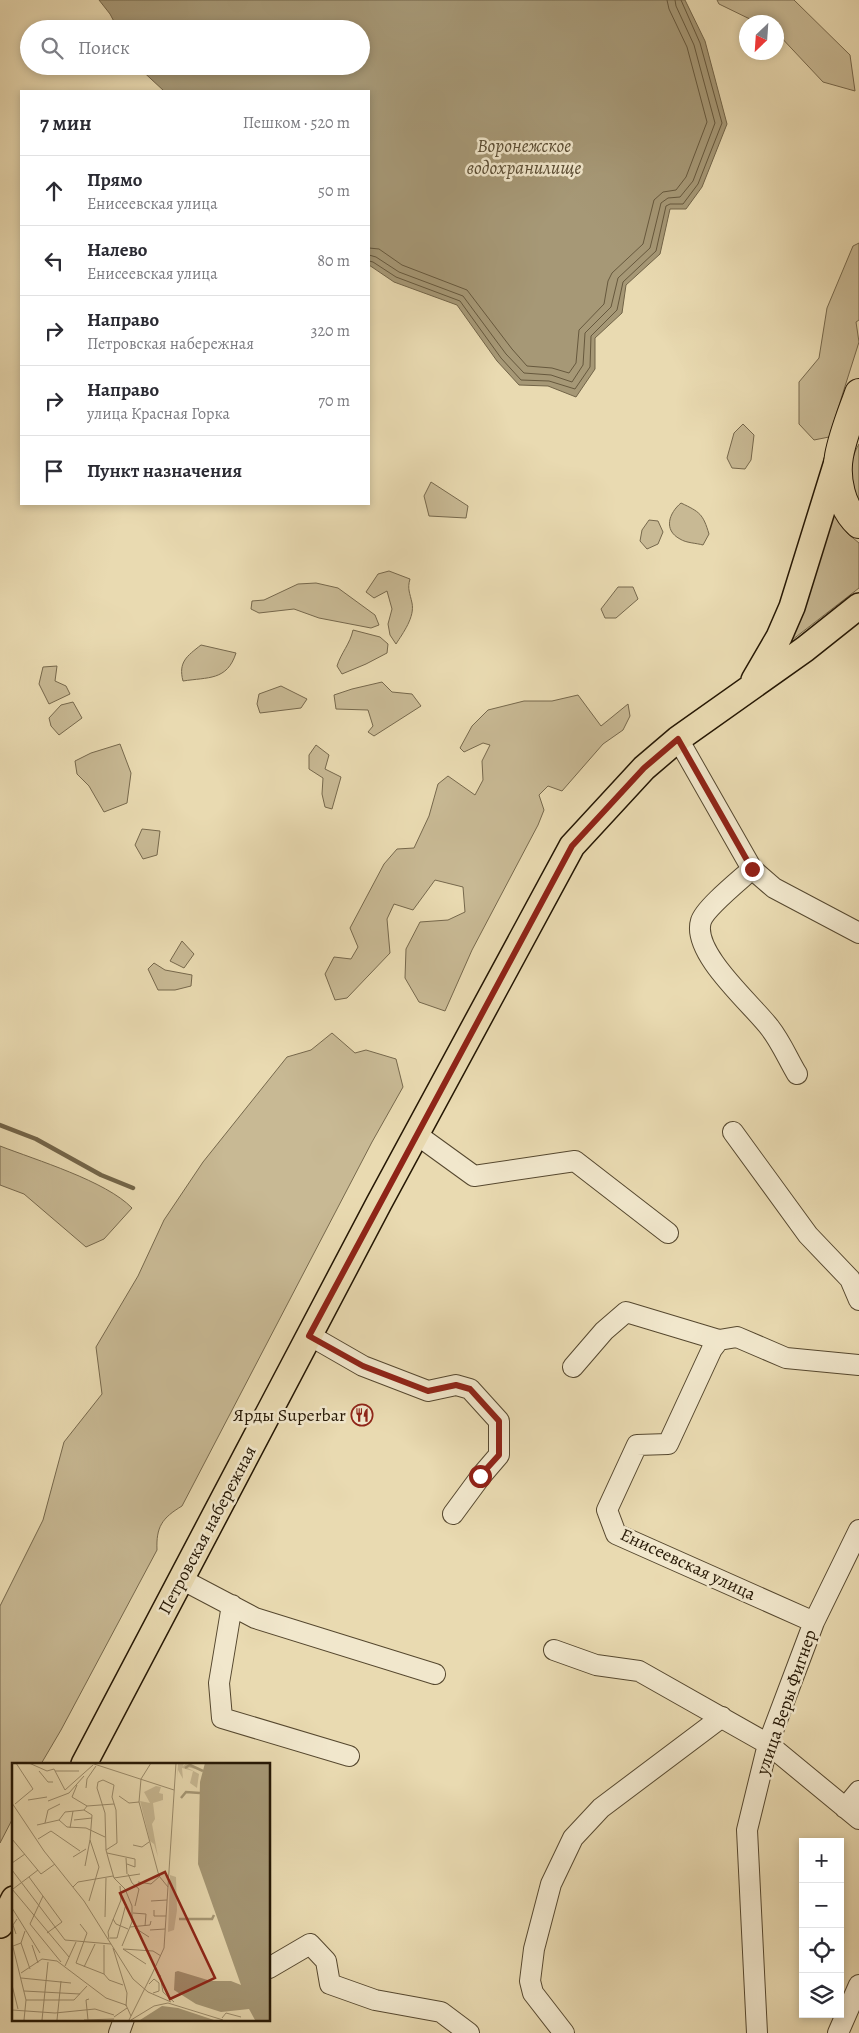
<!DOCTYPE html>
<html lang="ru">
<meta charset="utf-8">
<style>
:root{--surface:#fff;--page:#f2f2f3;--text:#2b2b33;--muted:#7c7c81;--line:#e1e1e2}
body{margin:0;font-family:Alegreya,serif;background:var(--page);color:var(--text)}
.controls{position:absolute;right:15px;bottom:15px;display:grid;overflow:hidden;border-radius:0px;box-shadow:0 2px 8px #0003}
.controls button{width:45px;height:45px;display:grid;place-items:center;padding:0;border:0;border-bottom:1px solid var(--line);background:var(--surface);color:var(--text);font:25px sans-serif}
.compass{position:absolute;left:739px;top:15px;width:45px;height:45px;border-radius:50%;background:var(--surface);box-shadow:0 2px 8px #0003;rotate:205deg}
.stop{position:absolute;width:15px;height:15px;margin:-11px;border:4px solid #8f2418;border-radius:50%;background:#fff}
.stop.end{background:#8f2418;border-color:#fff;box-shadow:0 1px 5px #0008}
.list{margin:0;padding:0;list-style:none}
h2{display:flex;justify-content:space-between;align-items:center;height:65px;margin:0;padding:0 20px;font-size:21px}
h2 small{font-size:16px;font-weight:400;color:var(--muted)}
.list li{display:grid;grid-template-columns:32px 1fr auto;gap:15px;align-items:center;box-sizing:border-box;height:70px;padding:0 20px;border-top:1px solid var(--line)}
.list b{display:block;font-size:19px;white-space:nowrap}
.list p{margin:0;font-size:16px;white-space:nowrap;color:var(--muted)}
.list em{font-size:16px;font-style:normal;color:var(--muted)}
.icon{flex:none;width:28px;height:28px;fill:none;stroke:currentColor;stroke-width:2;stroke-linecap:round;stroke-linejoin:round}
.map{position:relative;flex:none;width:859px;height:2033px;overflow:hidden}
.search{position:absolute;background:var(--surface);box-shadow:0 2px 8px #0003;left:20px;top:20px;width:350px;height:55px;display:flex;align-items:center;gap:12px;box-sizing:border-box;padding:0 18px;border-radius:28px;color:var(--muted);font-size:19px}
.panel{position:absolute;background:var(--surface);box-shadow:0 2px 8px #0003;left:20px;top:90px;width:350px;height:415px;border-radius:0px}
.map>svg:first-child{display:block}
.green{fill:#c8b994;stroke:#76684c}
.water{fill:#a69876;stroke:#726448}
.lines{fill:none;stroke-linecap:round;stroke-linejoin:round}
.shore{stroke:#66583d;stroke-width:1}
.stream{stroke:#726448;stroke-width:4.5}
.minor-casing{stroke:#56482f;stroke-width:22}
.major-casing{stroke:#251704;stroke-width:28}
.highway-casing{stroke:#251704;stroke-width:30}
.minor{stroke:#f1e7cc;stroke-width:20}
.major{stroke:#e9dab1;stroke-width:25}
.highway{stroke:#e9dab1;stroke-width:28}
.route{stroke:#8f2418;stroke-width:6}
.labels{text-anchor:middle;stroke-width:5;stroke-linejoin:round;paint-order:stroke}
.poi-label{font-size:18px;fill:#251704;stroke:#f1e7cc;text-anchor:end}
.street-label{font-size:18px;fill:#251704;stroke:#f1e7cc}
.water-label{font-size:19px;font-style:italic;fill:#594b32;stroke:#f1e7cc}
.inset-river{fill:none;stroke:#a69876;stroke-width:2.5}
.inset-road{fill:none;stroke:#9b8c6c;stroke-width:1}
.view{fill:#8f2418;fill-opacity:0.15;stroke:#8f2418;stroke-width:2.5}
.inset-edge{fill:none;stroke:#251704;stroke-width:2.5}
</style>
<div class="map">
<svg width="859" height="2033" viewBox="0 0 859 2033">
<rect width="100%" height="100%" fill="#e9dab1"/>
<filter id="stains"><feTurbulence type="fractalNoise" baseFrequency=".004" numOctaves="4"/><feColorMatrix values="0 0 0 0 .2 0 0 0 0 .09 0 0 0 0 .02 0 0 0 .5 -.17"/></filter>
<radialGradient id="worn" r=".72"><stop offset=".6" stop-color="#630" stop-opacity="0"/><stop offset="1" stop-color="#630" stop-opacity=".3"/></radialGradient>
<path class="green" d="M717,0H794L850,55L855,91L823,82L777,33L776,22H756L719,4Z
M859,243V320L856,322L859,342L829,437L814,440L799,424V382L819,358L827,308L853,246Z
M743,424L754,435L751,460L745,469L732,468L727,458L734,433Z
M859,444V503C850,483 847,464 859,444Z
M431,482L468,506L466,518L429,516L424,496Z
M681,503C700,512 703,514 709,534L703,545C696,543 686,543 680,539C663,530 669,513 681,503Z
M833,513L847,533L859,543V588L792,640Z
M649,520L658,521L663,532L658,544L647,549L640,541L642,530Z
M389,571L410,579C407,589 410,593 412,603C415,617 403,633 396,644L390,635L388,624L392,609L387,591L374,598L366,592L378,574Z
M316,583L338,588L375,615L379,625L371,628L319,618L294,609L259,613L251,609L252,601L264,600L298,584Z
M618,587H633L638,599L616,618H605L601,609Z
M353,630L380,637L388,644L387,653L366,664L342,674L337,666C341,653 350,644 353,630Z
M201,645L236,653C227,681 208,677 183,681C178,662 187,656 201,645Z
M57,666L55,681L66,686L70,694L49,704L39,684L43,667Z
M382,682L392,692L412,694L421,706L374,736L368,732L373,726L368,710L336,709L334,695L352,689Z
M281,686L307,699L301,708L260,713L257,704L259,694Z
M578,695L601,726L628,704L630,716L623,730L603,744L562,791L548,786L539,795L544,810L538,825L472,950L445,1011L419,1002L405,978L406,949L420,922L448,920L465,912L463,887L435,880L413,910L394,904L387,919L390,953L347,998L335,1000L325,974L334,957L351,959L358,947L350,928L384,864L397,849L414,848L429,816L438,784L448,776L475,795L483,780L482,761L490,745L483,743L464,752L460,748L472,726L488,710L524,701H552Z
M73,702L82,718L59,735L51,726L49,718L61,705Z
M120,744L131,773L127,803L104,812L89,786L77,774L75,761L91,753Z
M316,745L329,755L325,769L341,777L332,809L325,807L322,794L323,778L309,769V755Z
M142,829L160,831L157,855L143,859L135,845Z
M182,941L194,954L184,968L170,961Z
M154,963L165,970L192,975L191,986L175,990H158L148,969Z
M332,1033L355,1053L366,1050L396,1059L403,1087L372,1142L182,1506C162,1518 156,1527 157,1550L61,1730L41,1764H14V1816L0,1843V1606L43,1520L64,1442L102,1394L96,1347L138,1276L164,1220L203,1162L287,1057L311,1050Z
M0,1146C36,1160 106,1181 132,1208L104,1239L86,1247L24,1194L0,1185Z"/>
<path class="water" d="M99,0H685L705,41L727,124L702,187L686,209H670L660,254L626,285L622,313L595,338V369L576,397L548,386L519,385L497,361L457,305L394,282L369,265V91H164L137,66H361V29H118L110,14Z"/>
<g class="lines">
<path class="shore" d="M369,248L379,249L402,265L467,290L512,349L527,366L552,368L569,373L576,363L579,330L604,304L608,281L612,273L643,244L654,200L663,192L676,190L686,177L707,122L687,47L669,9L667,0
M369,255L376,257L399,272L463,296L506,354L524,373L551,375L572,382L583,365L585,333L611,307L618,278L650,248L661,203L668,198L680,197L693,181L715,123L694,45L676,6L675,0
M369,261L373,262L396,277L460,301L501,358L521,380L549,381L575,389L590,367L591,336L617,310L623,282L656,251L666,206L670,204H683L698,184L722,123L700,43L681,0"/>
<path class="stream" d="M0,1125L36,1139L101,1175L133,1188"/>
<g class="minor-casing">
<path id="minor" d="M678,739L752,869L774,888L859,933
M752,869C740,880 705,908 701,921C691,953 753,1005 770,1028C781,1042 788,1059 797,1074
M733,1132L808,1235L850,1279L859,1300
M416,1134L474,1176L575,1161L668,1233
M309,1335L363,1366L428,1391L456,1385L470,1389L499,1421V1455L481,1476L453,1514
M719,1340L712,1349L668,1444L637,1445L607,1510L616,1534L814,1622
M573,1367L604,1331L626,1312L719,1340L737,1337L786,1358L859,1365
M181,1579L255,1618L435,1674
M232,1605L219,1683L222,1718L349,1756
M554,1650L596,1665L639,1671L768,1744L859,1819
M845,1808L859,1791
M269,1968L310,1944L326,1961L330,1984L375,2000L441,2012L469,2033
M119,2033L124,2019
M564,2033L533,1993L530,1981L534,1949L551,1884L573,1838L601,1808L722,1717
M757,2033L747,1830L768,1744L814,1622L859,1530
M838,2033L859,1985"/>
</g>
<g class="major-casing">
<path id="major" d="M754,680L779,637L792,607L837,462
M84,1764L379,1203L572,846L644,768L678,739L805,649L859,606
M0,1925L14,1899"/>
</g>
<g class="highway-casing">
<path id="highway" d="M859,393C852,413 843,434 839,456C835,478 841,508 859,524"/>
</g>
<use href="#minor" class="minor"/>
<use href="#major" class="major"/>
<use href="#highway" class="highway"/>
</g>
<g class="lines">
<path class="route" d="M480,1476L499,1455V1421L470,1389L456,1385L428,1391L363,1366L309,1336L572,846L644,768L678,739L752,869"/>
</g>
<defs>
<g id="restaurant-ring" transform="scale(1.125)"><circle r="9.5" fill="#f1e7cc" stroke="#8f2418" stroke-width="1.5"/><path d="M-5-6h1v4h1v-4h1v4h1v-4h1v5L-1.5 .5V6h-2V.5L-5-1ZM5-6V6H3V1.5H1.5Q1.5-4 5-6Z" fill="#8f2418"/></g>
</defs>
<g fill-rule="evenodd">
<use href="#restaurant-ring" x="362" y="1415"/>
</g>
<g class="labels">
<g class="poi-label">
<text x="346" y="1421">Ярды Superbar</text>
</g>
<g class="street-label">
<text transform="translate(207 1530) rotate(-62)" y="6">Петровская набережная</text>
<text transform="translate(688 1564) rotate(25)" y="6">Енисеевская улица</text>
<text transform="translate(786 1702) rotate(-71)" y="6">улица Веры Фигнер</text>
</g>
<g class="water-label">
<text x="524" y="152">Воронежское<tspan x="524" dy="22">водохранилище</tspan></text>
</g>
</g>
<g transform="translate(12 1763)">
<rect width="258" height="258" fill="#e9dab1"/>
<path d="M166,0H172L171,3L175,0L189,7L174,4L187,11L185,25L178,20L181,8L170,5L171,16L166,7L165,16ZM144,23L149,24L147,30L151,31V37L141,40L143,56L140,61L146,94L142,81L138,78L128,38L138,40L132,29ZM158,112L164,114L165,147L162,167L156,169Z" fill="#c8b994"/>
<path d="M193,0H257V257H243L237,246L209,249L184,241L162,227L163,209L166,208L199,218H219L229,222L186,101L188,19ZM150,243L166,245L202,257H128Z" fill="#a69876"/>
<path class="inset-river" d="M173,5L178,2L191,8M169,35L174,29L188,30M167,156H200L202,152"/>
<path class="inset-road" d="M17,0L35,8L42,6L53,27L81,2M79,0L162,27M139,0L129,16L127,39L147,113L156,124M27,8L36,19H41M43,8H67M65,22L60,34L75,43M74,25L75,16L84,3M107,33L117,40L127,39M16,37L35,34M36,38L57,30L72,13M0,40L32,88L72,138L121,216L136,229L159,239M3,41L21,26L4,0M75,43L102,41M72,47L80,52L78,77L87,104L77,138M47,57L53,49L72,47L75,43M62,57L80,55M33,60L36,47L48,41M25,62L47,57L55,64L74,65L93,74M58,65L61,48M0,76L29,111L43,101M26,76L39,68L68,88M121,82L130,84L137,79M94,87L105,80L104,47L100,34L102,22L91,17L86,19L85,25L93,50L94,87L97,98L102,115L113,126L120,143V159L110,183M95,90L123,96V104L115,101M61,94L74,86M114,95L115,111M0,100L13,91M73,103L78,77M0,107L53,177L99,181M116,111L120,120L127,126L123,143M17,114L50,159L35,170M102,115L128,111M126,119L139,121L148,113M61,124L66,119L101,113M0,126L57,194M1,126L26,107M31,133L18,161L49,199M139,138L155,137M0,145L28,190M142,147V153H154M121,150L134,151L133,163M93,154L94,115M101,156L104,161L116,166M68,161L75,170L64,200L92,211M118,164L138,162L139,158M123,165L137,174M138,167L153,166M4,171L1,162L5,156M98,175H105L114,141M97,176L96,169L109,137L108,123M0,180L14,237L12,257M9,180L18,206M20,182L26,200M92,182V211L97,217L111,222M1,183L9,180L13,168M101,185L115,230L114,243M111,186L141,188L149,193M111,186L134,201M53,203L64,179M72,204L83,181M9,210L30,196L45,198L94,235L114,242L119,253M140,211L152,185L164,0M148,212L151,229L162,239M9,215L59,220M137,221L142,216L147,220V228L141,230M0,222L6,246M12,228L68,231M14,237H62L75,223M0,247L43,250L83,246L102,252M102,254L115,245M210,255L214,250L229,254M30,257L36,199M45,257L49,218M72,257L102,256M76,257L74,237L77,236M117,257L140,211M119,257L142,243L156,240L211,257"/>
<path class="view" d="M153,109L203,215L158,236L108,130Z"/>
<rect width="258" height="258" class="inset-edge"/>
</g>
<rect width="100%" height="100%" filter="url(#stains)"/>
<rect width="100%" height="100%" fill="url(#worn)"/>
</svg>
<div class="controls">
<button>+</button>
<button>−</button>
<button><svg class="icon" aria-label="locate" viewBox="0 0 24 24"><circle cx="12" cy="12" r="6"/><path d="M12 2v4M12 18v4M2 12h4M18 12h4"/></svg></button>
<button><svg class="icon" aria-label="layers" viewBox="0 0 24 24"><path d="M12 4l9 5-9 5-9-5zM3 14l9 5 9-5"/></svg></button>
</div>
<svg class="compass" viewBox="-18 -18 36 36"><path d="M0-13l5 13h-10z" fill="#e53935"/><path d="M0 13l5-13h-10z" fill="#7c7c81"/></svg>
<div class="stop" style="left:480px;top:1476px"></div>
<div class="stop end" style="left:752px;top:869px"></div>
<div class="search"><svg class="icon" aria-label="search" viewBox="0 0 24 24"><circle cx="10" cy="10" r="6"/><path d="M15 15l6 6"/></svg>Поиск</div>
<section class="panel">
<h2>7 мин<small>Пешком · 520 m</small></h2>
<ul class="list">
<li><svg class="icon" aria-label="ahead" viewBox="0 0 24 24"><path d="M12 20V5M6 11l6-6 6 6"/></svg><div><b>Прямо</b><p>Енисеевская улица</p></div><em>50 m</em></li>
<li><svg class="icon" aria-label="left" viewBox="0 0 24 24"><path d="M17 20v-9H6M10 6l-5 5 5 5"/></svg><div><b>Налево</b><p>Енисеевская улица</p></div><em>80 m</em></li>
<li><svg class="icon" aria-label="right" viewBox="0 0 24 24"><path d="M7 20v-9h11M14 6l5 5-5 5"/></svg><div><b>Направо</b><p>Петровская набережная</p></div><em>320 m</em></li>
<li><svg class="icon" aria-label="right" viewBox="0 0 24 24"><path d="M7 20v-9h11M14 6l5 5-5 5"/></svg><div><b>Направо</b><p>улица Красная Горка</p></div><em>70 m</em></li>
<li><svg class="icon" aria-label="arrive" viewBox="0 0 24 24"><path d="M6 21V4h12l-3 4 3 4H6"/></svg><div><b>Пункт назначения</b></div></li>
</ul>
</section>
</div>
